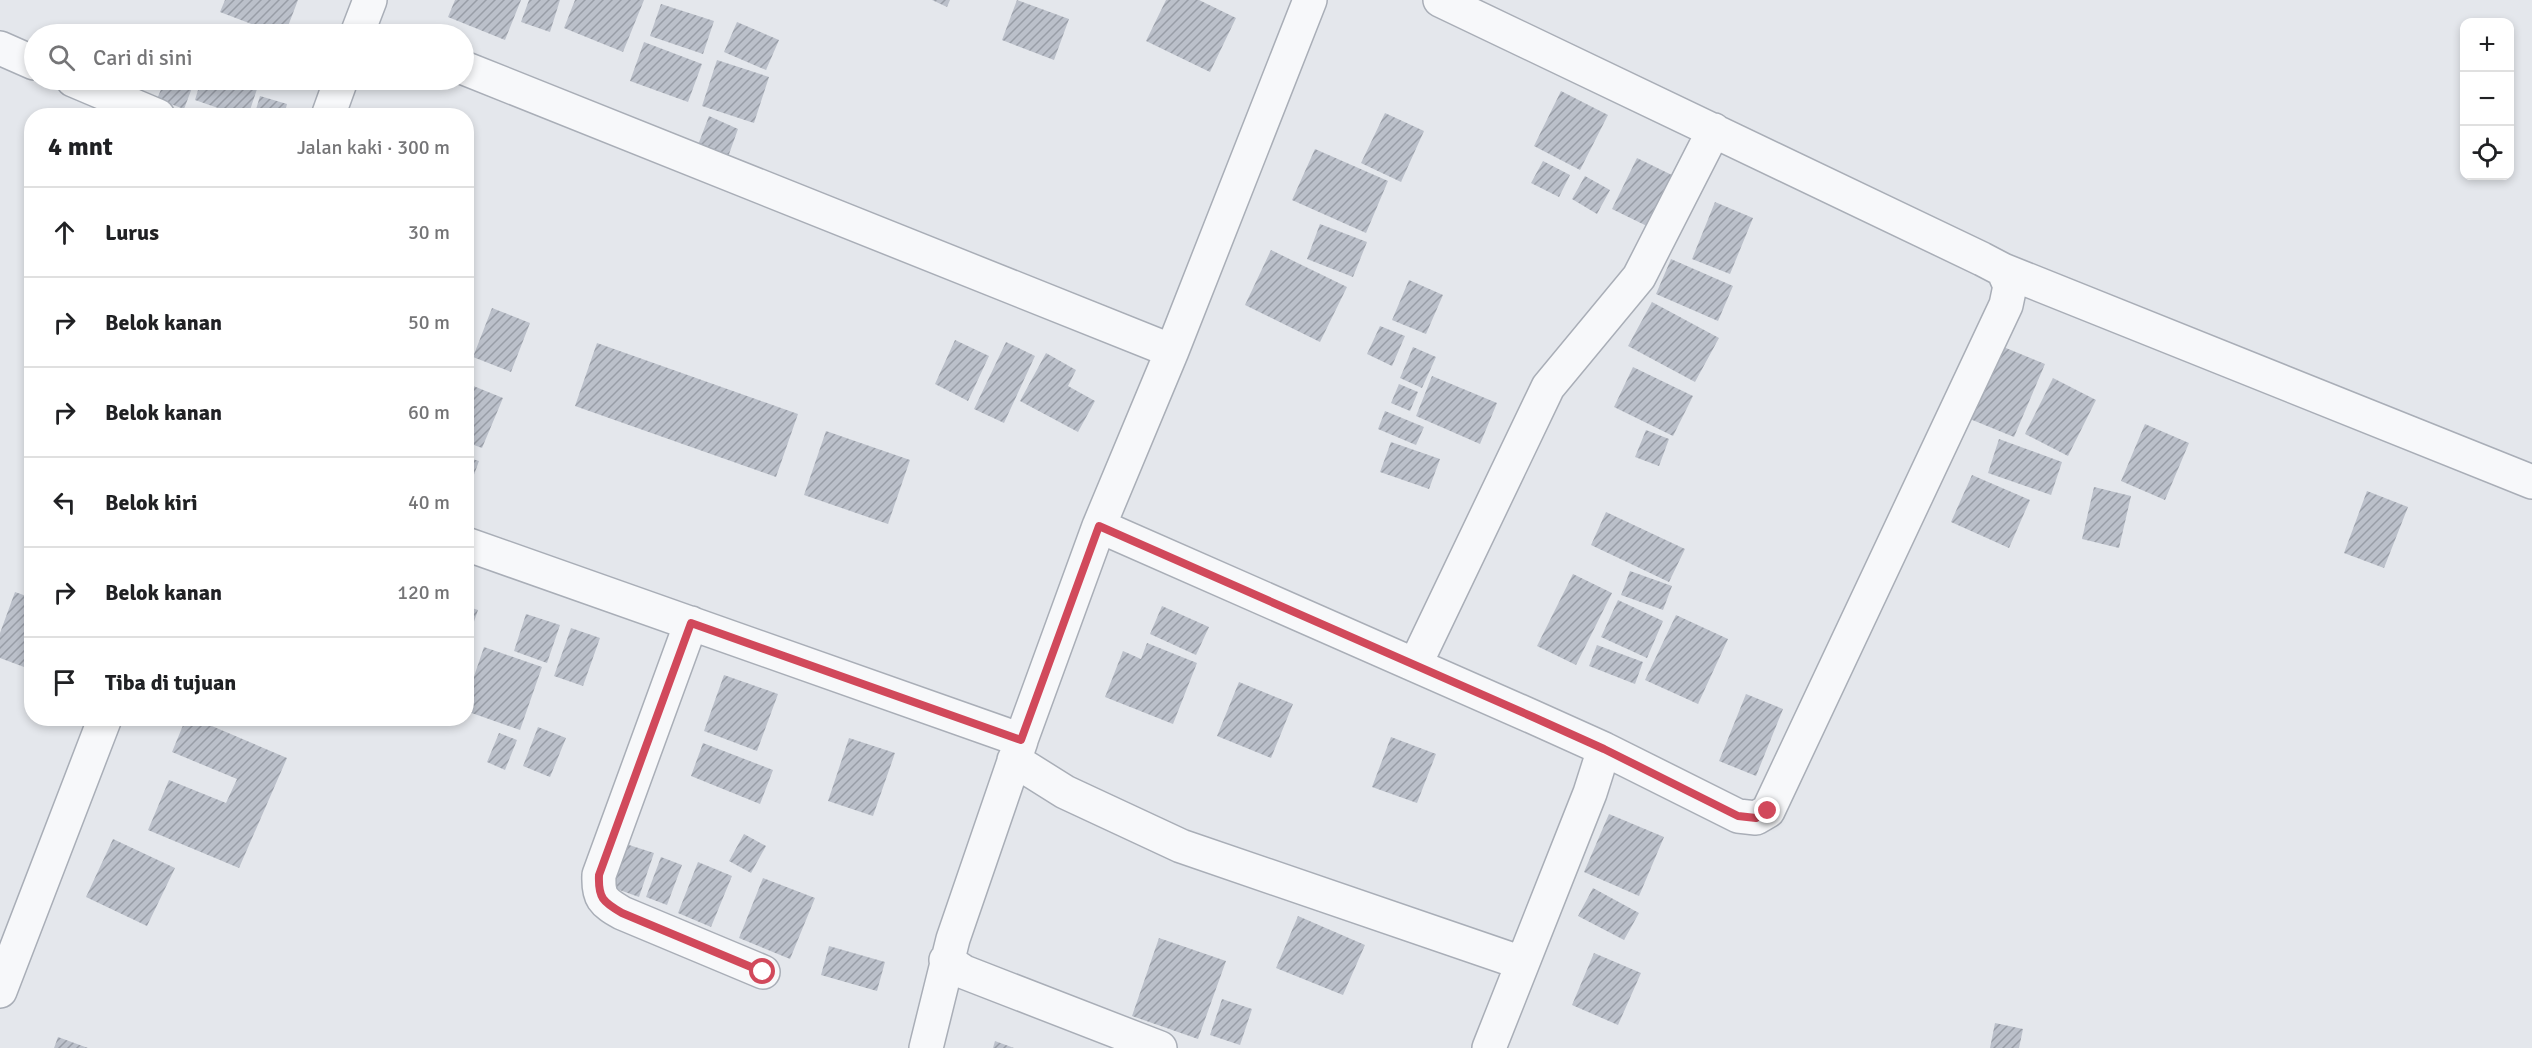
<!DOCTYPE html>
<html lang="id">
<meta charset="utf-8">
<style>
:root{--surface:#fff;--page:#f6f6f6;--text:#202124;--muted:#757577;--line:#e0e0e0}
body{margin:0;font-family:Signika,sans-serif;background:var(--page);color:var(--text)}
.controls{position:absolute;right:18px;top:18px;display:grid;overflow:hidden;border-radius:12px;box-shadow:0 3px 9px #0003}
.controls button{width:54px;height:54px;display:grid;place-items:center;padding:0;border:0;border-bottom:2px solid var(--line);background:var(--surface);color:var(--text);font:30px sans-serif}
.stop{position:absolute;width:18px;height:18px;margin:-14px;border:4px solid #d1495b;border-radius:50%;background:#fff}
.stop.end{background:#d1495b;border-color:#fff;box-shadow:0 2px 6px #0008}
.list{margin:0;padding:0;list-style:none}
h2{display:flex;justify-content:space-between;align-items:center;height:78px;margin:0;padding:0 24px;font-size:26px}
h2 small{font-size:20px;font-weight:400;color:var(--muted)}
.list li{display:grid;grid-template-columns:39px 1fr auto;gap:18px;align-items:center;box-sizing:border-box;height:90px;padding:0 24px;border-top:2px solid var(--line)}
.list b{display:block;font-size:22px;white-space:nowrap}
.list em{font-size:20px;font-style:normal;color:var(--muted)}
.icon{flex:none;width:33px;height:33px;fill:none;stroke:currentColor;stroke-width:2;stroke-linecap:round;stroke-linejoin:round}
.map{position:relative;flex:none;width:2532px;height:1048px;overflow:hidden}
.search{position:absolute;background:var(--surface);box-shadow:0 3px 9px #0003;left:24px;top:24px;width:450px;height:66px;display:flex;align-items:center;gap:15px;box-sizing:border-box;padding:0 21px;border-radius:33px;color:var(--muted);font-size:22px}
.panel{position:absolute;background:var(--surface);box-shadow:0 3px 9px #0003;left:24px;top:108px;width:450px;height:618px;border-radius:24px}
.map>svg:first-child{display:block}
.building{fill:url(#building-hatch)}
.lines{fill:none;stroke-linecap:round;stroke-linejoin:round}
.street-casing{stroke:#a9aeb7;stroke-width:36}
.street{stroke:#f7f8fa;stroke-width:33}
.route{stroke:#d1495b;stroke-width:8}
</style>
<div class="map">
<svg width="2532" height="1048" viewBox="0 0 2532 1048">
<defs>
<pattern id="building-hatch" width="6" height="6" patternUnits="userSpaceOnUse" patternTransform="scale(1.5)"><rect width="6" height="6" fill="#bbc0ca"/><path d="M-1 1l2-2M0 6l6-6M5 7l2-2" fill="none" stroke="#989da6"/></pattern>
</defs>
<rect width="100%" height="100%" fill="#e4e7ec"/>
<path class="building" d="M225,0H298L285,34H278L220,12Z
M455,0H521L505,40L448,17Z
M529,0H560L550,32L521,22Z
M575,0H644L623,52L564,28Z
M932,0H950L947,7Z
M1017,0L1069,19L1054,60L1002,40Z
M1166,0H1199L1236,18L1210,72L1146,41Z
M661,4L714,21L703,54L650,36Z
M737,22L779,40L766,70L724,52Z
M644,42L702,64L688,102L630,81Z
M717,60L769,77L754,123L702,106Z
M131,80H159L156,88Z
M165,80H195L184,109L157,99Z
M201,80H260L248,116H241L195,100Z
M1561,91L1608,115L1580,170L1534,146Z
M260,96L287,104L284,116H254Z
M1385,113L1424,131L1401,182L1361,163Z
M709,116L738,129L728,157L698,145Z
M1315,149L1388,181L1366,233L1292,200Z
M1637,158L1678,178L1653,229L1612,209Z
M1543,161L1570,175L1559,197L1531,183Z
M1585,176L1610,190L1597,214L1572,199Z
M1715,202L1753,218L1730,274L1692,259Z
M1320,224L1367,242L1353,277L1307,259Z
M1271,250L1347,287L1320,342L1245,305Z
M1671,259L1733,286L1718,321L1656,294Z
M1409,280L1443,295L1426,334L1392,320Z
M1652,302L1719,338L1695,382L1628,346Z
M492,308L530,323L511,372L473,357Z
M1380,326L1405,336L1392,366L1367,354Z
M955,340L989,356L968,401L935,384Z
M1006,342L1035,356L1004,423L974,409Z
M597,343L798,414L776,477L575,406Z
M2001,346L2045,364L2014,437L1970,419Z
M1413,347L1436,357L1422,388L1400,378Z
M1046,353L1076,370L1068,386L1095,401L1078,432L1020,401Z
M1633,367L1693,396L1673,436L1614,407Z
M1432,376L1497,403L1480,444L1416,416Z
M2053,378L2096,400L2068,456L2025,434Z
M466,383L503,398L482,448L466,442Z
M1399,384L1418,392L1410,411L1391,403Z
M1385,411L1424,427L1416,445L1378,429Z
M2145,424L2189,443L2165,500L2121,481Z
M1646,430L1669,439L1659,466L1635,457Z
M826,431L910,460L888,524L804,495Z
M1999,439L2062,462L2051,495L1988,473Z
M1391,442L1440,459L1429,489L1380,472Z
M466,457L479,461L467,494H466Z
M1972,475L2030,500L2009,548L1951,522Z
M2094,487L2131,496L2119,548L2082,539Z
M2367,491L2408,507L2384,568L2344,553Z
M1606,512L1685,549L1669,582L1591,545Z
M1630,571L1672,586L1663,610L1621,595Z
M1573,574L1612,593L1576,665L1537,646Z
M15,592L32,598V670L0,658V633Z
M1618,600L1663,621L1647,658L1601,637Z
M466,606L478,610L467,642H466Z
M1162,606L1209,627L1196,655L1150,634Z
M526,614L560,625L547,663L514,651Z
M1676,615L1728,639L1698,704L1645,680Z
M571,628L600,638L583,686L554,676Z
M1147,643L1197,663L1173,724L1105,697L1123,651L1141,659Z
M1597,645L1643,662L1635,684L1589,666Z
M484,647L542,667L520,730L466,711V700Z
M724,675L778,694L757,751L704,731Z
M1239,682L1293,704L1271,758L1217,736Z
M1746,694L1783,709L1756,776L1719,761Z
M186,718H193L287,758L239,868L148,830L169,780L226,803L237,779L172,752Z
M538,727L566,738L550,777L523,766Z
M499,733L517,740L505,770L487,762Z
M1391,737L1436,754L1417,803L1372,787Z
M849,738L895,753L873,816L828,801Z
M703,743L773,770L760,804L691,776Z
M1609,814L1664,837L1639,896L1584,872Z
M744,834L766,846L751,873L729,861Z
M113,839L175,868L147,926L86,897Z
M626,844L654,853L639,897L611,887Z
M661,857L682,865L667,905L646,897Z
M698,862L732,876L711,927L678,913Z
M763,878L815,898L790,959L739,938Z
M1593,888L1639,913L1624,940L1578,916Z
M1298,916L1365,945L1343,995L1276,968Z
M1159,938L1226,961L1198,1039L1132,1016Z
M829,946L885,962L877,991L821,975Z
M1594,953L1641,973L1618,1025L1572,1005Z
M1222,999L1252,1009L1240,1045L1210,1035Z
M1995,1023L2023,1029L2019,1048H1990Z
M58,1037L88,1048H54Z
M995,1041L1014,1048H993Z"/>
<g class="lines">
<g class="street-casing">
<path id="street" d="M1440,0L1982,259L2003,270L2532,482
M357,34L370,0
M0,48L34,63
M464,68L1172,351
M73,80L158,116
M328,116L341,80
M1099,526L1533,717L1604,749L1738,816L1756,818L1768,811L2006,305L2010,286L2003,270
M466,544L1021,740L1099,526L1172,351L1310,0
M691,623L599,875C598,898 603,902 622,913L763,972
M1415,665L1548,387L1639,277L1714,130
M1014,760L1065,792L1181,846L1522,963
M946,960L964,972L1160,1048
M0,991L105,718
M926,1048L953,939L1021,741
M1489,1048L1590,793L1604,749"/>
</g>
<use href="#street" class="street"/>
</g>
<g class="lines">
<path class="route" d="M763,972L622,913C603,902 598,898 599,875L691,623L1021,740L1099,526L1533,717L1604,749L1738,816L1756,818L1768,811"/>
</g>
</svg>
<div class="controls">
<button>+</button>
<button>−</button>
<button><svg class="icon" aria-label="locate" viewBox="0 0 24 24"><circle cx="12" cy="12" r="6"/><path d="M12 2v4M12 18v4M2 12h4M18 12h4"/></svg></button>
</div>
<div class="stop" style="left:763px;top:972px"></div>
<div class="stop end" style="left:1768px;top:811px"></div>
<div class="search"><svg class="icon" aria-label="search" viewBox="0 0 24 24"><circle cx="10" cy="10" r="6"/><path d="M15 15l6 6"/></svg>Cari di sini</div>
<section class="panel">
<h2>4 mnt<small>Jalan kaki · 300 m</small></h2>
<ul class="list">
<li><svg class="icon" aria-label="ahead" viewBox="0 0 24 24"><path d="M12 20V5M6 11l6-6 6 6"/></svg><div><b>Lurus</b></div><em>30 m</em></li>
<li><svg class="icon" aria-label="right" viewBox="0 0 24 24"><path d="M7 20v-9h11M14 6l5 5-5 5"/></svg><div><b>Belok kanan</b></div><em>50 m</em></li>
<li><svg class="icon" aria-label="right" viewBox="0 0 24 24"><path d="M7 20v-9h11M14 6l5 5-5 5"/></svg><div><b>Belok kanan</b></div><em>60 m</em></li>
<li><svg class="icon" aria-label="left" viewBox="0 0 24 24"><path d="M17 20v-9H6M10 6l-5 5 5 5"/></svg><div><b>Belok kiri</b></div><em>40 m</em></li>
<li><svg class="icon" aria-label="right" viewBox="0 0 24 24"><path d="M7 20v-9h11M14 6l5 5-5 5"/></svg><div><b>Belok kanan</b></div><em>120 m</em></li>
<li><svg class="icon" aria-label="arrive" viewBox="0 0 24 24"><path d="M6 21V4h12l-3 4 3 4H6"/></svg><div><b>Tiba di tujuan</b></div></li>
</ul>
</section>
</div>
